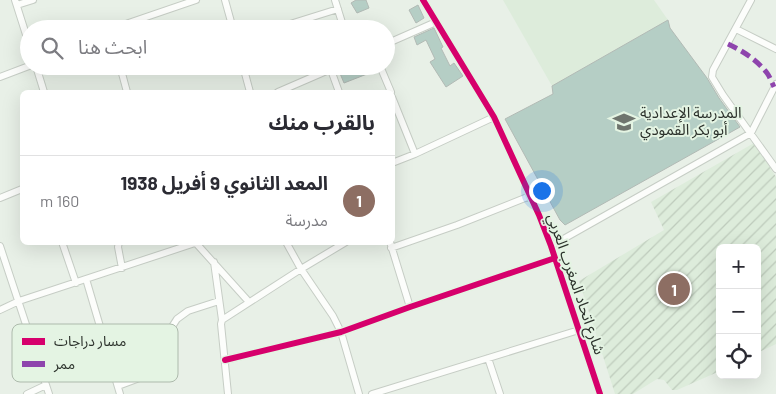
<!DOCTYPE html>
<html lang="ar">
<meta charset="utf-8">
<style>
:root{--surface:#fff;--page:#f2f2f3;--text:#2b2b33;--muted:#7c7c81;--line:#e1e1e2;--accent:#0b8043}
body{margin:0;font-family:Barlow,"Noto Sans Arabic",sans-serif;background:var(--page);color:var(--text);direction:rtl}
.controls{position:absolute;right:15px;bottom:15px;display:grid;overflow:hidden;border-radius:8px;box-shadow:0 5px 20px #0002}
.controls button{width:45px;height:45px;display:grid;place-items:center;padding:0;border:0;border-bottom:1px solid var(--line);background:var(--surface);color:var(--text);font:25px sans-serif}
.you{position:absolute;left:541px;top:190px;width:18px;height:18px;margin:-12px;border:4px solid #fff;border-radius:50%;background:#1a73e8;box-shadow:0 0 0 8px #1a73e833}
.badge{display:grid;place-items:center;width:32px;height:32px;border-radius:50%;background:var(--accent);color:#fff;font-size:16px;font-weight:700}
.pin{position:absolute;translate:-50% -50%;border:2px solid #fff;box-shadow:0 1px 5px #0006}
.list{margin:0;padding:0;list-style:none}
h2{display:flex;justify-content:space-between;align-items:center;height:65px;margin:0;padding:0 20px;font-size:21px}
h2 small{font-size:16px;font-weight:400;color:var(--muted)}
.list li{display:grid;grid-template-columns:32px 1fr auto;gap:15px;align-items:center;box-sizing:border-box;height:90px;padding:0 20px;border-top:1px solid var(--line)}
.list b{display:block;font-size:19px;white-space:nowrap}
.list p{margin:0;font-size:16px;white-space:nowrap;color:var(--muted)}
.list em{font-size:16px;font-style:normal;color:var(--muted)}
.icon{flex:none;width:28px;height:28px;fill:none;stroke:currentColor;stroke-width:2;stroke-linecap:round;stroke-linejoin:round}
.map{position:relative;flex:none;width:776px;height:394px;overflow:hidden;direction:ltr}
.search{position:absolute;background:var(--surface);box-shadow:0 5px 20px #0002;left:20px;top:20px;width:375px;height:55px;display:flex;align-items:center;gap:12px;box-sizing:border-box;padding:0 18px;border-radius:28px;color:var(--muted);font-size:19px}
.panel{position:absolute;background:var(--surface);box-shadow:0 5px 20px #0002;left:20px;top:90px;width:375px;height:155px;border-radius:8px;direction:rtl}
.map>svg:first-child{display:block}
.built{fill:#ddecdb}
.industrial{fill:url(#industrial-furrows)}
.building{fill:#b5cec5;stroke:#b2bab5}
.lines{fill:none;stroke-linecap:round;stroke-linejoin:round}
.minor-casing{stroke:#c6cdc5;stroke-width:8}
.minor{stroke:#fcfdfb;stroke-width:6}
.quiet{stroke:#8e44ad;stroke-width:5;stroke-dasharray:10 5;stroke-linecap:butt}
.cycleway-casing{stroke:#e4f4e3;stroke-width:9}
.cycleway{stroke:#d6006c;stroke-width:6}
.labels{text-anchor:middle;stroke-width:4;stroke-linejoin:round;paint-order:stroke}
.poi-label{font-size:15px;fill:#2c322c;stroke:#e4f4e3;text-anchor:start}
.street-label{font-size:15px;fill:#2c322c;stroke:#e4f4e3}
.key{fill:#e4f4e3;stroke:#adbaac;stroke-width:1}
.key-label{font-size:14px;fill:#2c322c}
</style>
<div class="map">
<svg width="776" height="394" viewBox="0 0 776 394">
<defs>
<pattern id="industrial-furrows" width="10" height="10" patternUnits="userSpaceOnUse" patternTransform="scale(1.25)"><rect width="10" height="10" fill="#ddecdb"/><path d="M-1 1l2-2M0 10L10 0M9 11l2-2" fill="none" stroke="#becbbc"/></pattern>
</defs>
<rect width="100%" height="100%" fill="#e8f0e7"/>
<path class="built" d="M503,0H654L668,20L552,86Z"/>
<path class="industrial" d="M754,143L776,177V344L757,353V248H720V371L677,390H672L664,380L657,379L633,394H615L579,281L664,230L651,202Z"/>
<path class="building" d="M356,0H366L369,8L357,13L351,3Z
M418,5L424,18L416,23L409,10Z
M668,20L670,28L707,78L719,98L740,127L565,225L560,220L505,119L553,94L552,86Z
M434,28L443,47L441,48L450,66L454,63L463,76L446,87L430,62L435,59L426,40L417,45L414,37Z
M353,66H364L367,74L344,83L339,71Z"/>
<g class="lines">
<g class="minor-casing">
<path id="minor" d="M15,0L29,44
M225,0L233,29
M335,0L344,29
M423,0L494,117L539,215L551,246L600,394
M751,0L713,70L712,77L723,95L776,169
M17,5L33,0
M111,29L196,0
M274,29L338,9
M736,29L776,49
M386,44L436,22
M36,66L44,92
M120,66L127,92
M243,66L250,92
M380,66L391,92
M331,70L339,92
M0,77L29,66
M278,92L338,66
M392,97L415,154
M392,163L415,154L494,117
M0,198L22,189
M62,242L76,283
M119,242L118,247L122,268
M195,242L249,302
M286,242L301,269L333,316L341,332L359,394
M390,242L410,307
M0,246L49,394
M551,246L751,133L776,84
M391,248L457,225L530,196
M214,262L222,320L221,324L228,394
M86,279L120,394
M0,310L19,301L198,242
M222,320L301,269L346,242
M104,338L123,331L156,338L168,333
M488,358L500,394
M225,360L341,332L410,307L555,258
M118,386L153,373L159,361L168,333L177,319L188,311L219,301
M27,394L46,385
M372,394L579,330"/>
</g>
<use href="#minor" class="minor"/>
<path class="quiet" d="M728,44C743,51 757,60 767,73C770,77 772,83 774,87"/>
<g class="cycleway-casing">
<path id="cycleway" d="M423,0L494,117L539,215L551,246L600,394
M225,360L341,332L410,307L555,258"/>
</g>
<use href="#cycleway" class="cycleway"/>
</g>
<defs>
<g id="university-bare" transform="scale(1.725)"><path d="M0-5L7-2L0 1L-7-2ZM-4 1L0 2.5L4 1V4Q0 6-4 4Z" fill="#6e746d" stroke="#e4f4e3" stroke-width="2.5" paint-order="stroke"/></g>
</defs>
<g fill-rule="evenodd">
<use href="#university-bare" x="624" y="122"/>
</g>
<g class="labels">
<g class="poi-label">
<text x="640" y="118">المدرسة الإعدادية<tspan x="640" dy="17">أبو بكر القمودي</tspan></text>
</g>
<g class="street-label">
<text transform="translate(576 284) rotate(71)" y="5">شارع اتحاد المغرب العربي</text>
</g>
</g>
<rect x="12" y="324" width="166" height="58" rx="8" class="key"/>
<rect x="22" y="338" width="23" height="7" fill="#d6006c"/>
<rect x="22" y="361" width="23" height="6" fill="#8e44ad"/>
<g class="key-label">
<text x="54" y="346">مسار دراجات</text>
<text x="54" y="369">ممر</text>
</g>
</svg>
<div class="controls">
<button>+</button>
<button>−</button>
<button><svg class="icon" aria-label="locate" viewBox="0 0 24 24"><circle cx="12" cy="12" r="6"/><path d="M12 2v4M12 18v4M2 12h4M18 12h4"/></svg></button>
</div>
<div class="you"></div>
<div class="pin badge" style="left:674px;top:289px;background:#8d6e63">1</div>
<div class="search"><svg class="icon" aria-label="search" viewBox="0 0 24 24"><circle cx="10" cy="10" r="6"/><path d="M15 15l6 6"/></svg>ابحث هنا</div>
<section class="panel">
<h2>بالقرب منك<small></small></h2>
<ul class="list">
<li><span class="badge" style="background:#8d6e63">1</span><div><b>المعد الثانوي 9 أفريل 1938</b><p>مدرسة</p></div><em>160 m</em></li>
</ul>
</section>
</div>
